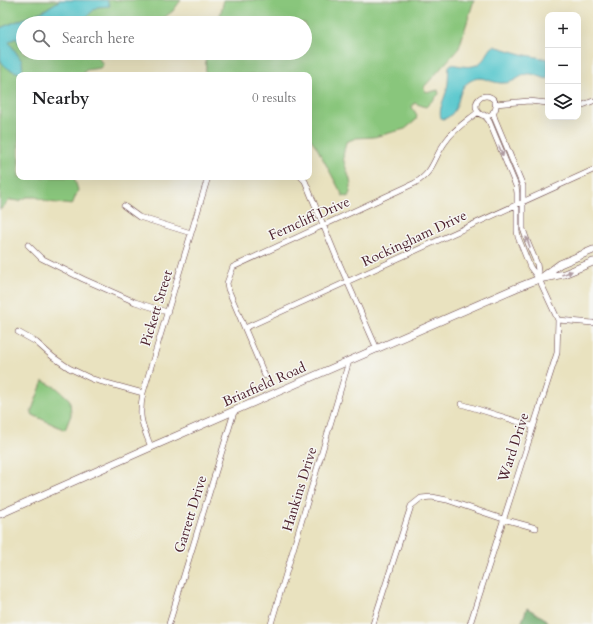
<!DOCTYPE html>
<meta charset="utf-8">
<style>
:root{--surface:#fff;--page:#f2f2f2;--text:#202124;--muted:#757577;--line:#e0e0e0}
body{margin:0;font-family:Cardo,serif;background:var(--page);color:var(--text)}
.controls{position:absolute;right:12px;top:12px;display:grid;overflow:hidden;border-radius:8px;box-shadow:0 4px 16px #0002}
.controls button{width:36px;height:36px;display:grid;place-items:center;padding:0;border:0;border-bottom:1px solid var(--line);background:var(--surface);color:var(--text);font:20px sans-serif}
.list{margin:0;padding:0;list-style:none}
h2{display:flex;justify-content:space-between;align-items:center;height:52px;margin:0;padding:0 16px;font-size:17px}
h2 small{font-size:13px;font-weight:400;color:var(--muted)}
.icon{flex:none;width:22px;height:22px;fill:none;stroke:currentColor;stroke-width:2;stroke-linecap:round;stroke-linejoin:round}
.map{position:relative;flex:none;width:593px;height:624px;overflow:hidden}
.search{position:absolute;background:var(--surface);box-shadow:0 4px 16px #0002;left:16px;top:16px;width:296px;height:44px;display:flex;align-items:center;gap:10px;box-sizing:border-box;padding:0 14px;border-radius:22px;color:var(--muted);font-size:15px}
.panel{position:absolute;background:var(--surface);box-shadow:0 4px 16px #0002;left:16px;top:72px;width:296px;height:108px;border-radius:8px}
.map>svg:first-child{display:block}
.green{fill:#89c67c;stroke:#6a7254}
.forest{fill:#6eab6c;stroke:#5c654c}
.water{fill:#5ac8ce;stroke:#52747c}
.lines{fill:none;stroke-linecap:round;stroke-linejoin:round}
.street-casing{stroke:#623c41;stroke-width:6}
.secondary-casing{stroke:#623c41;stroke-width:8}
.street{stroke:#fff;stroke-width:5}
.secondary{stroke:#fff;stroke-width:7}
.oneway{fill:#ae9aa0}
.labels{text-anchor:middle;stroke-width:3;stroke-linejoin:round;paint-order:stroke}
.street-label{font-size:14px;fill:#4a1f2b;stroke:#f6f6f2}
</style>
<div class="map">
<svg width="593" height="624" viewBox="0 0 593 624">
<rect width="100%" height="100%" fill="#f6f6f2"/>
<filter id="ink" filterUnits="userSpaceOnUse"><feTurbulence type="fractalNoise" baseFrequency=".025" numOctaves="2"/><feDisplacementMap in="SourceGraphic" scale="8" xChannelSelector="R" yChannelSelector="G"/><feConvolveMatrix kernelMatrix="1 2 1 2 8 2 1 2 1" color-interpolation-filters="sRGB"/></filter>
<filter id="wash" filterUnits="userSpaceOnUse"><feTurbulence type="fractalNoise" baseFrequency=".012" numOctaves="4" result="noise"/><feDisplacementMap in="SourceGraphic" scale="16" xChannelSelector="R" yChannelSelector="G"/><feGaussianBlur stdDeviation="0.9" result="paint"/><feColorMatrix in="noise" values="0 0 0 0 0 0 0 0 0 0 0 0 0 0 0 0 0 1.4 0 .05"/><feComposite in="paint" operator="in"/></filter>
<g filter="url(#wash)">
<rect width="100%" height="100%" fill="#e9e2bf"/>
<path class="green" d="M0,0H60L43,11L0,28Z
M103,0H181L173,11L157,23H56Z
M224,0H474L459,48L424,87L425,91L430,92L438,90L439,94L426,107L414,103L412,107L417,115L416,120L405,129L374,137L356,138L346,142C345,148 342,156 344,161C347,175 355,183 348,197L343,196L316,146L309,137V75H205L206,66L205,53H305V23H218Z
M23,34V53H99L98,57L103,65L100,68L86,70L82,75H19V177H74L78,190L72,205L49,202L36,197H27L19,201L10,200L0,210V38Z
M43,381L57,388L70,400L71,415L65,430L33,415L31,412Z"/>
<path class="forest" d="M527,608L544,618L549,624H521Z"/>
<path class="water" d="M60,0H107L110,6L97,7L80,23H23V50L16,38L9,42L22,61L23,73C14,73 2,67 0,58C0,48 0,37 0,28L43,11Z
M494,46L525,55L548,59V79C541,78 534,73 527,74C519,76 514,83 504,83C489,84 481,71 466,84C456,93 461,113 444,119L441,118C438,109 445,98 447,89C449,81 448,74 449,66L451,64C466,67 477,70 486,56C489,52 490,48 494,46Z"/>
</g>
<g filter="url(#ink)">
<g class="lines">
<g class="street-casing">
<path id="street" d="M476 106a10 10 0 1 1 20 0a10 10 0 1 1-20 0Z
M495,104L529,101L548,103
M578,107L593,101
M493,112L495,119L523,186V229L528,243L537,264L539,278
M301,177L305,181L336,256L377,349
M124,206L139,217L191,233
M28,245L41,258L83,279L135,302L167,312
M558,320L593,323
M245,328L593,170
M18,332L36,342L53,357L69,368L92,379L143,393
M265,376L228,289L227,283L233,267L415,183C435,171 433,158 446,141C454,129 467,121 478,112
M461,404L532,426
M151,447C142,424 138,418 143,393L208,177
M169,624L234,412
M271,624L349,361
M373,624L411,506L421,498L432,497L447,500L503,519L536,528
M470,624L557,353L558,320L539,279L530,267L518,237L517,231V193L516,186L489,121L484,115"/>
</g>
<g class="secondary-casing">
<path id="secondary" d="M541,278L560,264L593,250
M0,514L151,447L516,288L539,279L564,274L593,262"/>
</g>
<use href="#street" class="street"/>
<use href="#secondary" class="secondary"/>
</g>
<defs><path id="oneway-solid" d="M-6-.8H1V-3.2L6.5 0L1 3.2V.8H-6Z"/></defs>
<g class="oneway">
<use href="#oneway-solid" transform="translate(501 151) rotate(67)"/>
<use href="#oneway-solid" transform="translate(528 242) rotate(-111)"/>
<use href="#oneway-solid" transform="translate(567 273) rotate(-20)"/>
</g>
</g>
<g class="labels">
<g class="street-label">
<text transform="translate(309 218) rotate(-24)" y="5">Ferncliff Drive</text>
<text transform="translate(414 238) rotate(-25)" y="5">Rockingham Drive</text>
<text transform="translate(156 308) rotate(-73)" y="5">Pickett Street</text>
<text transform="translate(264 384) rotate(-24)" y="5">Briarfield Road</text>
<text transform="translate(513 447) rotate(-72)" y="5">Ward Drive</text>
<text transform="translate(299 489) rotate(-73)" y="5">Hankins Drive</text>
<text transform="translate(190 514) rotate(-73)" y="5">Garrett Drive</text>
</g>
</g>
</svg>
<div class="controls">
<button>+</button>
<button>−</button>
<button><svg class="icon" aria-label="layers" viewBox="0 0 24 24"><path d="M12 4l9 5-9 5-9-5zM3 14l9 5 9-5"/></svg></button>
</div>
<div class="search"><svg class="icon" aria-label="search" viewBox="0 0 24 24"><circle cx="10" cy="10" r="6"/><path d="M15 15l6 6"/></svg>Search here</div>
<section class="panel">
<h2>Nearby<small>0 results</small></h2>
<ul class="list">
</ul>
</section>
</div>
